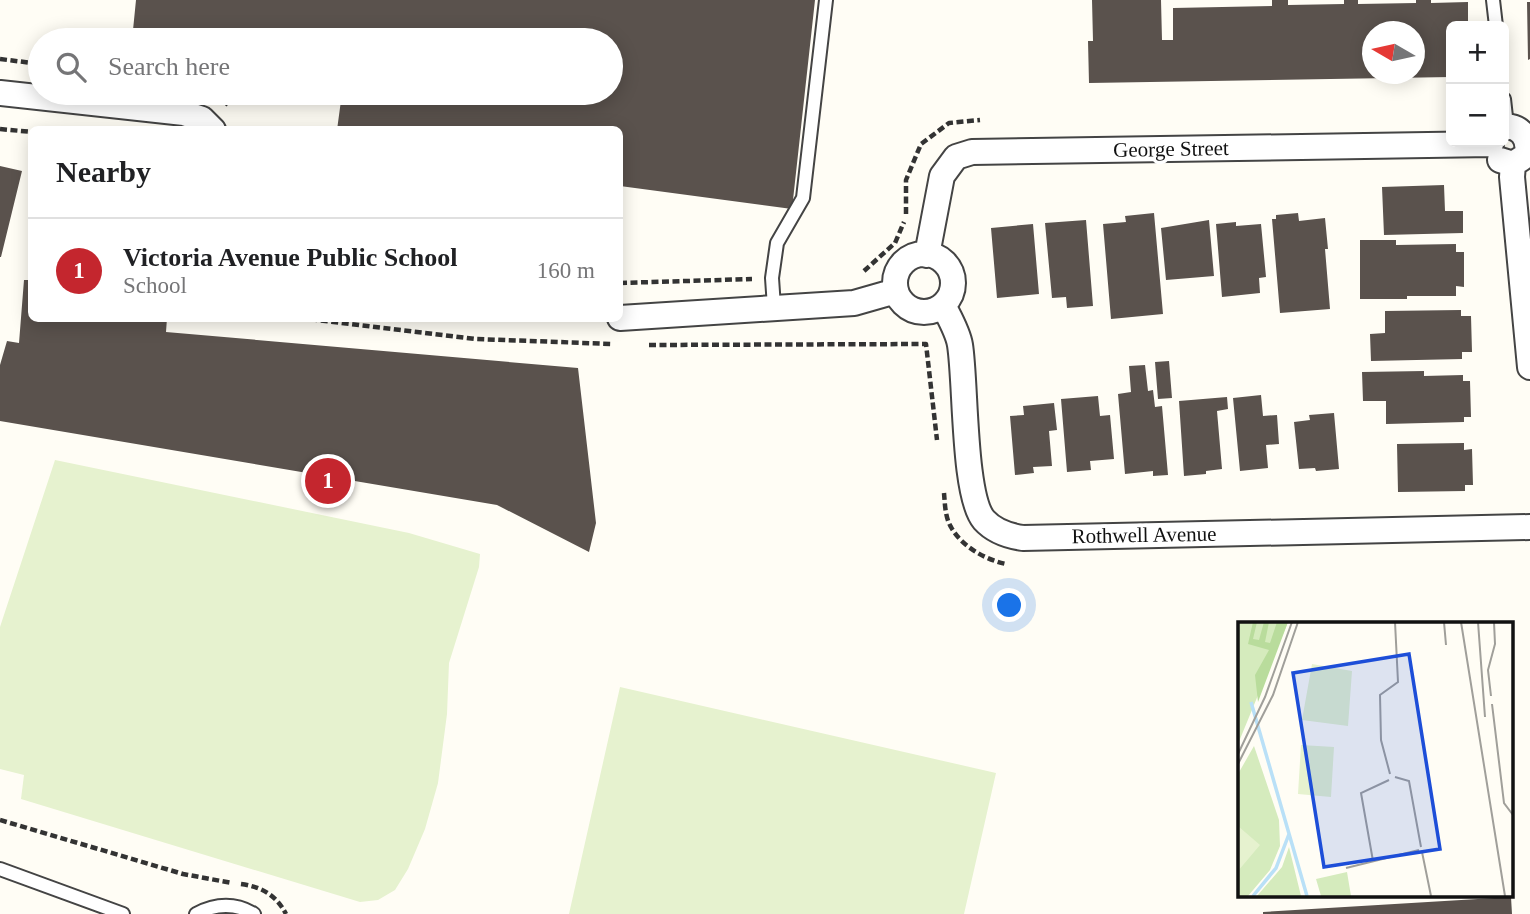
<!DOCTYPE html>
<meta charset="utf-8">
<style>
:root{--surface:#fff;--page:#f2f2f2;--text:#202124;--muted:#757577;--line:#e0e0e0;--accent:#c4262e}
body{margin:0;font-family:Georgia,serif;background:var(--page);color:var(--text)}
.controls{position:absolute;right:21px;top:21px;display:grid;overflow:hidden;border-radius:10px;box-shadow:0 4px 18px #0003}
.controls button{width:63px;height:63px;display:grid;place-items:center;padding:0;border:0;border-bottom:2px solid var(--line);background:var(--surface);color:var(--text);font:35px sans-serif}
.compass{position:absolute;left:1362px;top:21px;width:63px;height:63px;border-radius:50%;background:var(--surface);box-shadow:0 4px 18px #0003;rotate:279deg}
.you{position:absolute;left:1010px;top:606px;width:24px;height:24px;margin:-18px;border:5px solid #fff;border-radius:50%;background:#1a73e8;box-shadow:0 0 0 10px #1a73e833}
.badge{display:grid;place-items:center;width:46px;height:46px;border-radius:50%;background:var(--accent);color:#fff;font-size:23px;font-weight:700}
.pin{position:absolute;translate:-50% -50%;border:4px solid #fff;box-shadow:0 2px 7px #0006}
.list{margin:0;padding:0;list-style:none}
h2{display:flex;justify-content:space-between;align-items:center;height:91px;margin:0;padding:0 28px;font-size:30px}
h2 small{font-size:23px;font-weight:400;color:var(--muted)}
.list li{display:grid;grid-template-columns:46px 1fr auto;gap:21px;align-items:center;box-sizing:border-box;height:105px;padding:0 28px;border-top:2px solid var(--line)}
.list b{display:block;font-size:26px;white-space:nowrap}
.list p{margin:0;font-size:23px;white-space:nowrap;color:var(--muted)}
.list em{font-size:23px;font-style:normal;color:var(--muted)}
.icon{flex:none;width:38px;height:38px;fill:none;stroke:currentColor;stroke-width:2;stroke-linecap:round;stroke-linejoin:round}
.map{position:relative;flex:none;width:1530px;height:914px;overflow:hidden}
.search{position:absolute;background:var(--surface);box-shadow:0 4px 18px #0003;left:28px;top:28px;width:595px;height:77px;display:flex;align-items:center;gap:18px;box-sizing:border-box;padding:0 24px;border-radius:38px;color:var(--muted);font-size:26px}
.panel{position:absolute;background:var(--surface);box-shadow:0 4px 18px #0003;left:28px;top:126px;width:595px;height:196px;border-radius:10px}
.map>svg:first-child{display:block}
.pitch{fill:#e6f2cf}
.building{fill:#5a524d;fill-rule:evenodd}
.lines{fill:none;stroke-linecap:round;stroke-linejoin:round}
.lane-casing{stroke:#444;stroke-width:16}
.street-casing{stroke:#444;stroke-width:28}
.path{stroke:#333;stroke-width:4.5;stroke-dasharray:7 3.5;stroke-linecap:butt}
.lane{stroke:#fff;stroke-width:12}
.street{stroke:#fff;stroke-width:24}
.labels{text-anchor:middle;stroke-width:7;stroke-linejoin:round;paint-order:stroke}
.street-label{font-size:21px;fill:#111;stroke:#fff}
.inset-river{fill:none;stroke:#b9e0f7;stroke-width:3.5}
.inset-road{fill:none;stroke:#a09f9a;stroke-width:2}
.view{fill:#1d4ed8;fill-opacity:0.15;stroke:#1d4ed8;stroke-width:3.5}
.inset-edge{fill:none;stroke:#111;stroke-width:3.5}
</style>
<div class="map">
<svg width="1530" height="914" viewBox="0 0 1530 914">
<rect width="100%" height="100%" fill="#fffdf5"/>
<path class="pitch" d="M55,460L409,533L480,554L479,567L449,663L447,714L438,783L425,829L408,869L395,890L378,900L360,902L21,799L24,775L0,769V627Z
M620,687L996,773L964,914H569Z"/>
<path class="building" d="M136,0H815L792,209L620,186V130H337L342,93H611V40H132Z
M1092,0H1161L1162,40H1173V8L1272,6V0H1288V5L1344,4V0H1358V4L1416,3V0H1431V3L1468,2V26H1451V77L1089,83L1088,41H1093ZM1372,32H1414V74H1372Z
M1527,2H1530V59L1528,60Z
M0,166L22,171L1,257H0Z
M1444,185L1445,211H1463V233L1384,235L1382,187Z
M1154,213L1163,314L1111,319L1103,224L1126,222L1125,216Z
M1298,213L1299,221L1325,218L1328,249H1325L1330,309L1280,313L1272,219H1276V215Z
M1086,220L1093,306L1067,308L1066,297L1052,298L1045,223Z
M1209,220L1214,276L1166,280L1161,228Z
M1236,222V226L1261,224L1266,277L1259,278L1260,293L1222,297L1216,224Z
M1033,224L1039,294L997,298L991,228Z
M1360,240H1396V245L1456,244V252H1464V287L1456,286V296H1407V299H1360Z
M24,280H32V318H167L166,332L578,368L596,523L589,552L497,505L0,421V365L7,341L19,343Z
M1461,310V316H1471L1472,352H1462V359L1371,361L1370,334L1385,333V311Z
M1169,361L1172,398L1158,399L1155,362Z
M1145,365L1148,391L1153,390L1155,407L1162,406L1168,475L1153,476V471L1125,474L1118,394L1131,392L1129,366Z
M1424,371V376L1463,375V381H1470L1471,417H1464V422L1386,424V401H1363L1362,372Z
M1261,395L1263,416L1277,415L1279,444L1266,445L1268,468L1240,471L1233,398Z
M1098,396L1100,416L1110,415L1114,459L1090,461L1091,470L1067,472L1061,399Z
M1227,397L1228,409L1217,411L1222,469L1206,471V474L1184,476L1179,401Z
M1054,403L1057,430L1049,431L1052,466L1033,467L1034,473L1015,475L1010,416L1024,415L1023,406Z
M1334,413L1339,469L1316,471L1315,468L1299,469L1294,422L1310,420L1309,415Z
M1464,443V450L1472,449L1473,485H1465V491L1398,492L1397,444Z
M1511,897L1512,914H1263V912Z"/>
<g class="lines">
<g class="lane-casing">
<path id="lane" d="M1493,0L1496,26
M1504,99L1507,126
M774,307L772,278L777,243L803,198L826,0
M0,869L123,914
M196,914C215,904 234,902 254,914"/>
</g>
<g class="street-casing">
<path id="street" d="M0,93L184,113L202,119L213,130
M1500,160L1513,164C1517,161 1524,158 1527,154C1530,137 1519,125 1504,127
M1513,164L1512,177L1530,367
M895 283a29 29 0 1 1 58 0a29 29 0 1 1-58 0Z
M927,255L942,176L956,157L972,152L1491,144
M943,305C949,317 958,332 960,345C966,382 963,496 984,520C994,531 1009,536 1023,538L1530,527
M620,318L854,303L896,291"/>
</g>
<path class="path" d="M0,59L40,64
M217,93L228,105
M0,129L32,132
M906,214V180L921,144L949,123L980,120
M864,271L895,243L904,222
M620,283L752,279
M300,318L475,339L613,344
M649,345L926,344L937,440
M944,493C945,504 945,517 951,527C961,546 986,560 1006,564
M0,820L183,874L232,883
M241,884C262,887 276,895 286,914"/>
<use href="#lane" class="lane"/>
<use href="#street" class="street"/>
</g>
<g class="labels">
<g class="street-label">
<text transform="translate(1171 149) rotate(-1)" y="7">George Street</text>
<text transform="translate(1144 535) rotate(-1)" y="7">Rothwell Avenue</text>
</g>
</g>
<g transform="translate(1238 622)">
<rect width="275" height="275" fill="#fffdf5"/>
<path d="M0,0H50L0,122ZM16,124L41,198L42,224L32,248L10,274H0V152ZM51,225L63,274H19L44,245ZM109,250L113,274H83L78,257Z" fill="#d5ebbd"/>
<path d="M15,0H19L15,17L21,18L26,0H31L27,20L32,21L39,0H50L20,80L17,53L31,28L10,22Z" fill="#b9dc9c"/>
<path d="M74,42L114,49L110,104L64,98ZM63,123L96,125L93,175L60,172ZM0,204L22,223L0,249Z" fill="#e6f2cf"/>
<path class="inset-river" d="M13,80L69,274M15,274L38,246L51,212"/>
<path class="inset-road" d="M206,0L208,23M223,0L267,274M240,0L247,95M253,74L250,48L257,22L256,0M254,82L266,181L275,193M0,132L27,75L54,0M0,142L35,73L60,0M152,152L143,118L142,73L160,60L157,0M157,155L171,159L183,225M184,230L193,274M135,239L123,171L151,158M108,246L181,228"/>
<path class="view" d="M171,32L202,227L86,245L55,51Z"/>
<rect width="275" height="275" class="inset-edge"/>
</g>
</svg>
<div class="controls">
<button>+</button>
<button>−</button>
</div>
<svg class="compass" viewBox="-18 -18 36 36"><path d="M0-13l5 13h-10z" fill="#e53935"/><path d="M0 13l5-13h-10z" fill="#757577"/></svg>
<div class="you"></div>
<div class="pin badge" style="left:328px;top:481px">1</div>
<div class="search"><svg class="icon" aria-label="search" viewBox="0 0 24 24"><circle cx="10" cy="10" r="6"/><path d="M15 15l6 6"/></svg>Search here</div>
<section class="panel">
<h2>Nearby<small></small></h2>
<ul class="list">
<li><span class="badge">1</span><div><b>Victoria Avenue Public School</b><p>School</p></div><em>160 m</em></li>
</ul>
</section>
</div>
